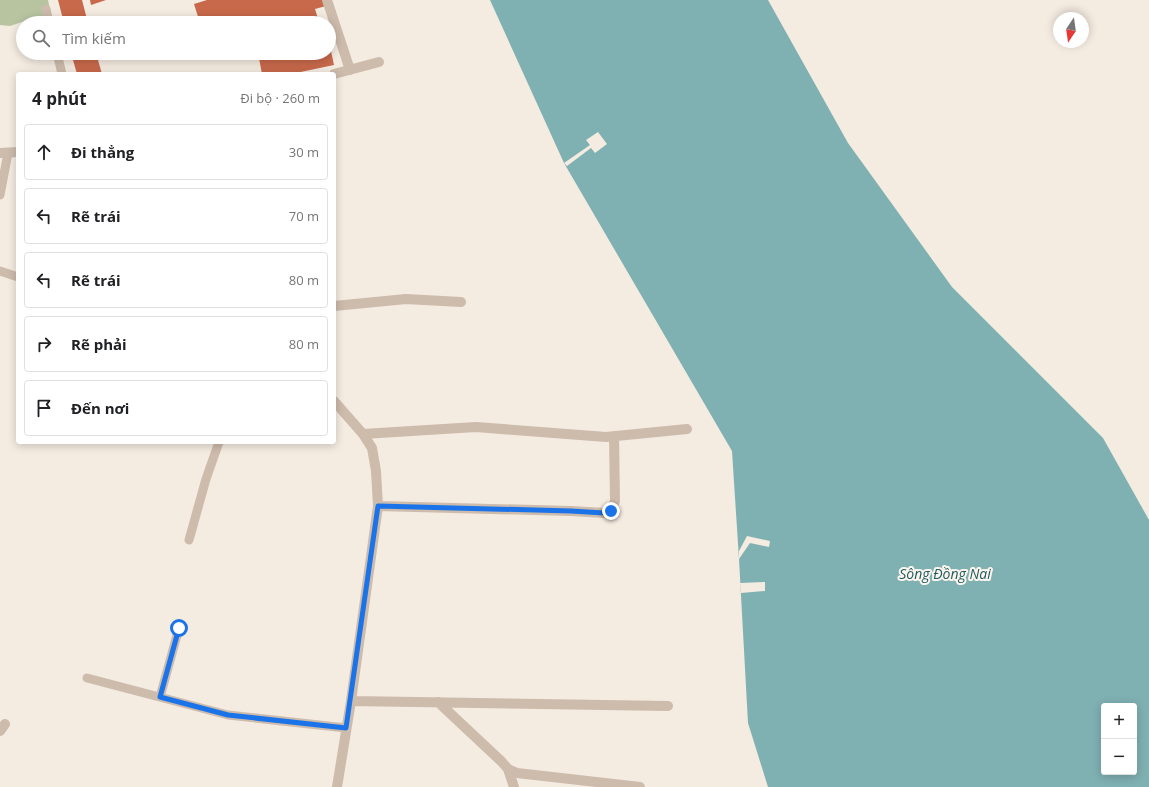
<!DOCTYPE html>
<html lang="vi">
<meta charset="utf-8">
<style>
:root{--surface:#fff;--page:#f6f6f6;--text:#202124;--muted:#757577;--line:#e0e0e0}
body{margin:0;font-family:"Open Sans",sans-serif;background:var(--page);color:var(--text)}
.controls{position:absolute;right:12px;bottom:12px;display:grid;overflow:hidden;border-radius:4px;box-shadow:0 2px 10px #0003}
.controls button{width:36px;height:36px;display:grid;place-items:center;padding:0;border:0;border-bottom:1px solid var(--line);background:var(--surface);color:var(--text);font:20px sans-serif}
.compass{position:absolute;left:1053px;top:12px;width:36px;height:36px;border-radius:50%;background:var(--surface);box-shadow:0 2px 10px #0003;rotate:193deg}
.stop{position:absolute;width:12px;height:12px;margin:-9px;border:3px solid #1a73e8;border-radius:50%;background:#fff}
.stop.end{background:#1a73e8;border-color:#fff;box-shadow:0 1px 4px #0008}
.list{margin:0;padding:0;list-style:none}
h2{display:flex;justify-content:space-between;align-items:center;height:52px;margin:0;padding:0 16px;font-size:17px}
h2 small{font-size:13px;font-weight:400;color:var(--muted)}
.list li{display:grid;grid-template-columns:26px 1fr auto;gap:12px;align-items:center;box-sizing:border-box;height:56px;margin:0 8px 8px;padding:0 8px;border:1px solid var(--line);border-radius:4px}
.list b{display:block;font-size:15px;white-space:nowrap}
.list em{font-size:13px;font-style:normal;color:var(--muted)}
.icon{flex:none;width:22px;height:22px;fill:none;stroke:currentColor;stroke-width:2;stroke-linecap:round;stroke-linejoin:round}
.map{position:relative;flex:none;width:1149px;height:787px;overflow:hidden}
.search{position:absolute;background:var(--surface);box-shadow:0 2px 10px #0003;left:16px;top:16px;width:320px;height:44px;display:flex;align-items:center;gap:10px;box-sizing:border-box;padding:0 14px;border-radius:22px;color:var(--muted);font-size:15px}
.panel{position:absolute;background:var(--surface);box-shadow:0 2px 10px #0003;left:16px;top:72px;width:320px;height:372px;border-radius:4px}
.map>svg:first-child{display:block}
.green{fill:#b8c4a0}
.water{fill:#7fb0b2;fill-rule:evenodd}
.pier{fill:#f4ebe1}
.building{fill:#c8694b}
.lines{fill:none;stroke-linecap:round;stroke-linejoin:round}
.lane{stroke:#cdbbac;stroke-width:9}
.street{stroke:#cdbbac;stroke-width:10}
.route{stroke:#1a73e8;stroke-width:5}
.labels{text-anchor:middle;stroke-width:4;stroke-linejoin:round;paint-order:stroke}
.water-label{font-size:14px;font-style:italic;fill:#1f5a5e;stroke:#fbf5ee}
</style>
<div class="map">
<svg width="1149" height="787" viewBox="0 0 1149 787">
<rect width="100%" height="100%" fill="#f4ebe1"/>
<path class="green" d="M0,0H48L53,23H30L25,21L10,26L0,25Z"/>
<path class="water" d="M490,0H768L848,143L952,287L1103,438L1149,520V787H768L748,723L739,559L732,451L564,163ZM1104,706H1134V772H1104Z"/>
<path class="pier" d="M598,132L607,144L595,153L591,148L567,166L564,163L590,145L586,140Z
M747,536L770,541L769,547L750,543L739,559V551Z
M765,582V591L741,593L740,583Z"/>
<path class="building" d="M58,0H82L88,23H64Z
M90,0H106L91,5Z
M207,0H324L326,6L315,9L319,22L316,23H289L287,16L265,23H200L194,4Z
M329,42L334,65L291,74H262L258,53H329Z
M71,53H96L102,74H77Z"/>
<g class="lines">
<path class="lane" d="M46,9L49,23
M57,53L62,74
M0,195L8,153
M0,271L18,277
M189,540L206,479L219,442
M87,678L228,715L346,728
M160,697L179,628"/>
<path class="street" d="M327,0L350,70
M334,74L379,62
M0,153L18,152
M334,306L406,299L461,302
M334,401L363,434L372,448L376,471L378,506L351,701L337,787
M363,434L476,427L606,437L687,429
M378,506L571,511L604,513L611,511L615,501L614,436
M351,701L668,706
M438,702L502,762L508,769L517,773L640,787
M0,731L5,724
M508,769L514,787"/>
</g>
<g class="lines">
<path class="route" d="M179,628L160,697L228,715L346,728L378,506L571,511L604,513L611,511"/>
</g>
<g class="labels">
<g class="water-label">
<text x="945" y="579">Sông Đồng Nai</text>
</g>
</g>
</svg>
<div class="controls">
<button>+</button>
<button>−</button>
</div>
<svg class="compass" viewBox="-18 -18 36 36"><path d="M0-13l5 13h-10z" fill="#e53935"/><path d="M0 13l5-13h-10z" fill="#757577"/></svg>
<div class="stop" style="left:179px;top:628px"></div>
<div class="stop end" style="left:611px;top:511px"></div>
<div class="search"><svg class="icon" aria-label="search" viewBox="0 0 24 24"><circle cx="10" cy="10" r="6"/><path d="M15 15l6 6"/></svg>Tìm kiếm</div>
<section class="panel">
<h2>4 phút<small>Đi bộ · 260 m</small></h2>
<ul class="list">
<li><svg class="icon" aria-label="ahead" viewBox="0 0 24 24"><path d="M12 20V5M6 11l6-6 6 6"/></svg><div><b>Đi thẳng</b></div><em>30 m</em></li>
<li><svg class="icon" aria-label="left" viewBox="0 0 24 24"><path d="M17 20v-9H6M10 6l-5 5 5 5"/></svg><div><b>Rẽ trái</b></div><em>70 m</em></li>
<li><svg class="icon" aria-label="left" viewBox="0 0 24 24"><path d="M17 20v-9H6M10 6l-5 5 5 5"/></svg><div><b>Rẽ trái</b></div><em>80 m</em></li>
<li><svg class="icon" aria-label="right" viewBox="0 0 24 24"><path d="M7 20v-9h11M14 6l5 5-5 5"/></svg><div><b>Rẽ phải</b></div><em>80 m</em></li>
<li><svg class="icon" aria-label="arrive" viewBox="0 0 24 24"><path d="M6 21V4h12l-3 4 3 4H6"/></svg><div><b>Đến nơi</b></div></li>
</ul>
</section>
</div>
